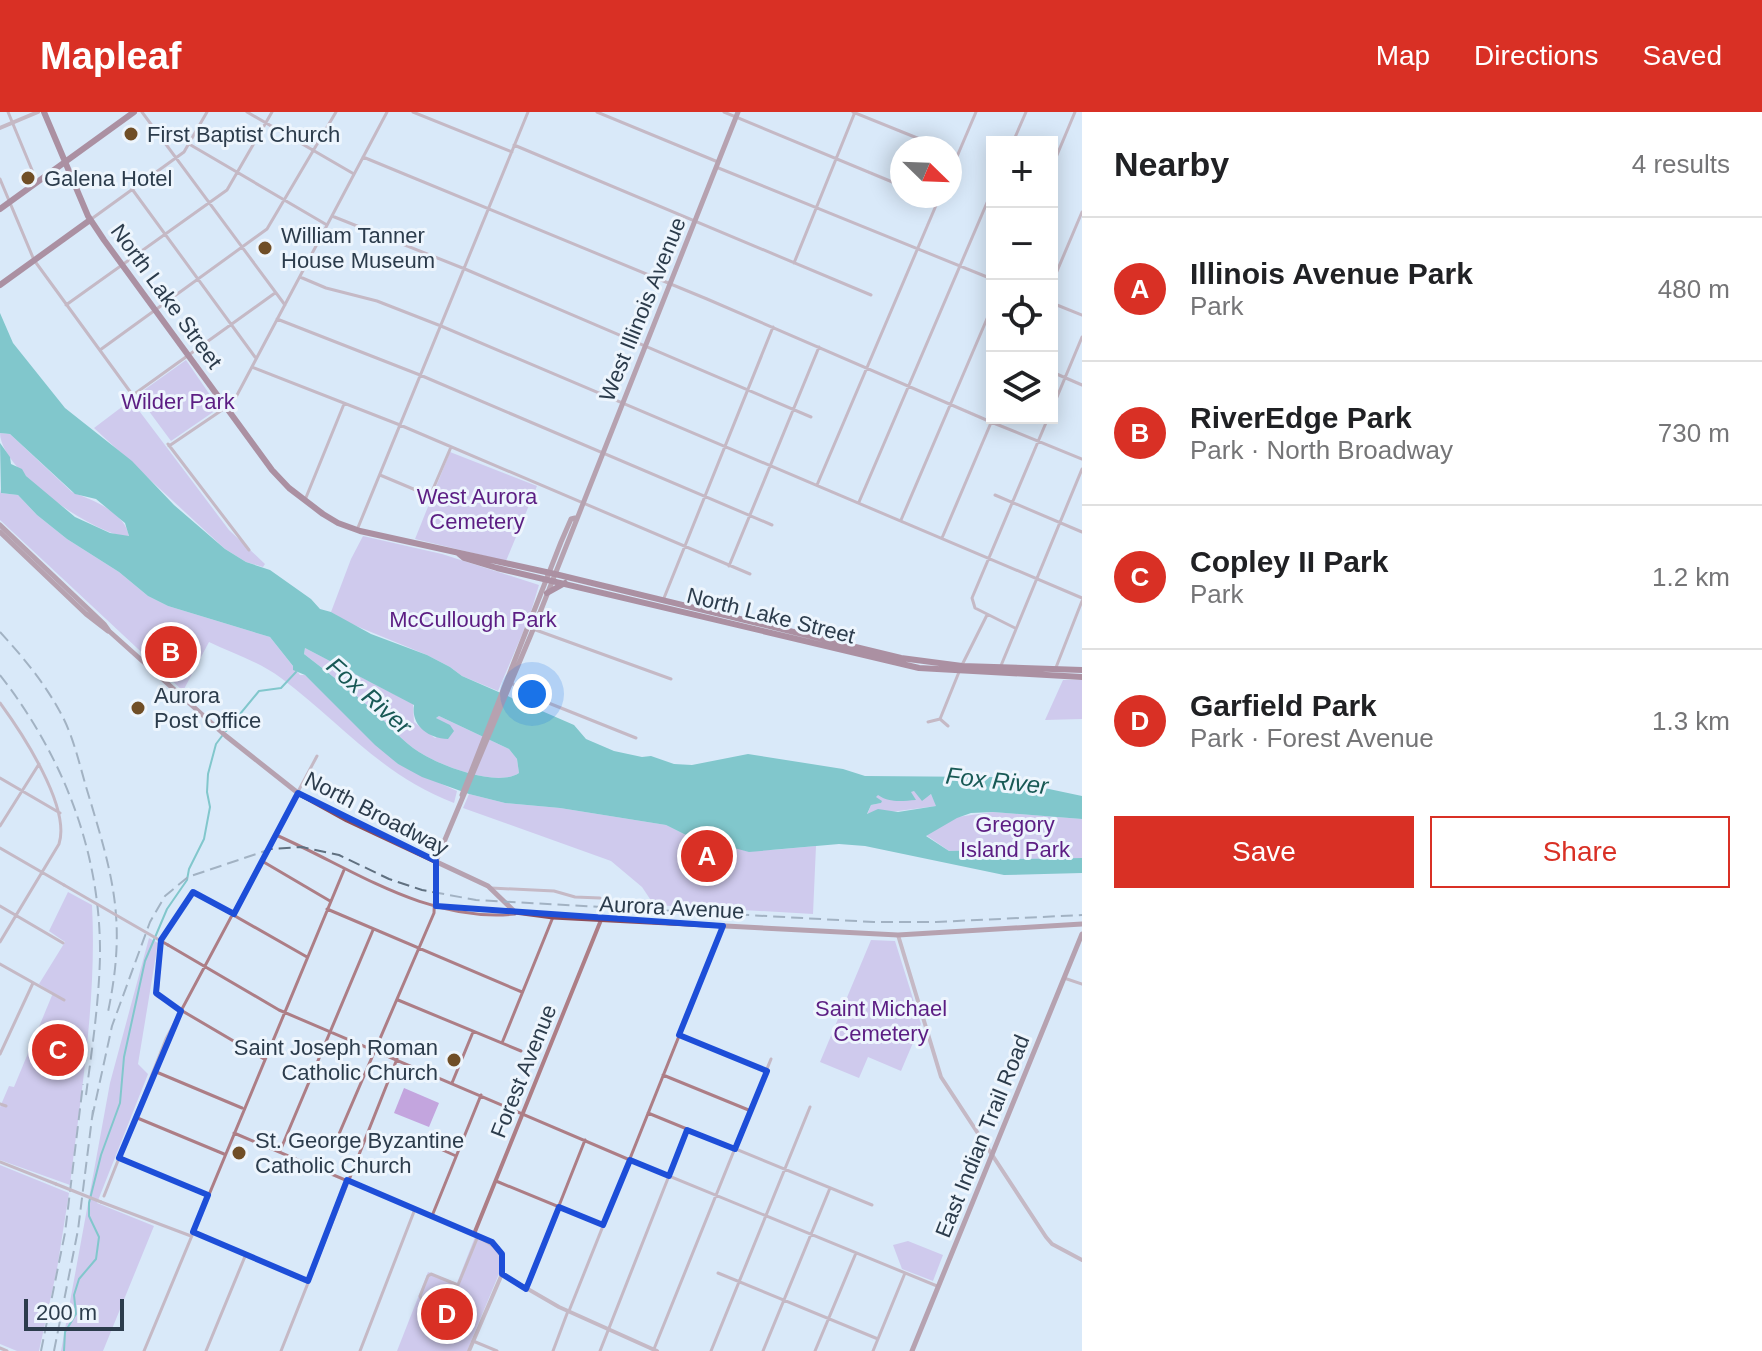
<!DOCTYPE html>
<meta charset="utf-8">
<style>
:root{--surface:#fff;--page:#f6f6f6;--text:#202124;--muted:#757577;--line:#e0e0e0;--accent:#d93025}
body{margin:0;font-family:Arial,sans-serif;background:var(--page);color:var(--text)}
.controls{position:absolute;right:24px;top:24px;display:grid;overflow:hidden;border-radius:0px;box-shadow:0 4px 20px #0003}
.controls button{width:72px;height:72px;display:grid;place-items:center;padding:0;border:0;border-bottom:2px solid var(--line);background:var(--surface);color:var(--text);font:40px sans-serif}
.compass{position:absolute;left:890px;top:24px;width:72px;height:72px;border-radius:50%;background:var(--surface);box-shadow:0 4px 20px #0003;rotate:113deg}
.scale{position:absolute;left:24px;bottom:20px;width:100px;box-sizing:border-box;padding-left:8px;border:4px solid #2c3c4c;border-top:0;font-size:22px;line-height:28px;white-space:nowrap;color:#2c3c4c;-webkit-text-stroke:6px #edf5fd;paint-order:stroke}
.you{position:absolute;left:532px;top:582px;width:28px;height:28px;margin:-20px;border:6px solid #fff;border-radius:50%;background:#1a73e8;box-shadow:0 0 0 12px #1a73e833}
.badge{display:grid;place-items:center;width:52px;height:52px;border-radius:50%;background:var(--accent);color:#fff;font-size:26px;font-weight:700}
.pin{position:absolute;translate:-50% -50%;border:4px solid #fff;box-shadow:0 2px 8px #0006}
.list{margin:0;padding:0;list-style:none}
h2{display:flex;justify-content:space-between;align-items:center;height:104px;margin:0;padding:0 32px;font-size:34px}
h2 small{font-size:26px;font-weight:400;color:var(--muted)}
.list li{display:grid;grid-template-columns:52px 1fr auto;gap:24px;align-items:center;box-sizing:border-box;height:144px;padding:0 32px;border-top:2px solid var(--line)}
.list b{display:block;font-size:30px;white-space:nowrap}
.list p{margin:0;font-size:26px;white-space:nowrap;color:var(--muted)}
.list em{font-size:26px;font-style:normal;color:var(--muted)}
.actions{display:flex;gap:16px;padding:24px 32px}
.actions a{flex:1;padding:18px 0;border:2px solid var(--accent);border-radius:0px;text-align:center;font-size:28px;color:var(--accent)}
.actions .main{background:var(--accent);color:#fff}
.icon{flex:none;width:44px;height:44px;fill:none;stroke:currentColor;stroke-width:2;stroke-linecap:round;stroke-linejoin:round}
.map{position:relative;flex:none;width:1082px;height:1239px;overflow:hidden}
header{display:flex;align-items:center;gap:48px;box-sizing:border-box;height:112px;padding:0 40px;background:var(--accent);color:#fff}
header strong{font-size:38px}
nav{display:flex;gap:44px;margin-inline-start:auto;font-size:28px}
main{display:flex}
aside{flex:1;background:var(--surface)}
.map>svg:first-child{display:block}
.green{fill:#c3a5de}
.water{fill:#189d95;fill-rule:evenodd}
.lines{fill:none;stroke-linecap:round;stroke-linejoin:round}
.stream{stroke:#189d95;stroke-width:2}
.minor{stroke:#ad7e86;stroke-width:3}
.tertiary{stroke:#ad7e86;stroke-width:4}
.secondary{stroke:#8d4c58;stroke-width:5}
.primary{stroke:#742539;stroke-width:6}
.rail{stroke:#607080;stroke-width:2;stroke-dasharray:12 6;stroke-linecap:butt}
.minor-bridge{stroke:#ad7e86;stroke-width:3}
.marked{fill:none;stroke:#1d4ed8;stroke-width:6;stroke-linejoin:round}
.poi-dot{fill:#704e26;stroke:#edf5fd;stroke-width:3}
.labels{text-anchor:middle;stroke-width:6;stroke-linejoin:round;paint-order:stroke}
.poi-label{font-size:22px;fill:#2c3c4c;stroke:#edf5fd;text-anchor:start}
.street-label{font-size:22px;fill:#2c3c4c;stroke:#edf5fd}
.park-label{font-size:22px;fill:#5c1e83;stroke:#edf5fd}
.water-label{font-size:24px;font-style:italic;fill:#185955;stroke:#edf5fd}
</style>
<header>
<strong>Mapleaf</strong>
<nav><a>Map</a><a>Directions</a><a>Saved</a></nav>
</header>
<main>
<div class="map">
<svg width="1082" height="1239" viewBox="0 0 1082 1239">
<rect width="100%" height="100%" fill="#d9e9f9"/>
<path class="green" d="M186,248L219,296L171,329L137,283Z
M131,288L229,418L265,452L263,455L246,450L225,437L94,316Z
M0,321L10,322L72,380C92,388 126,400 129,425C91,422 0,357 0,321Z
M450,340L537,374L506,449L415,427Z
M0,377L1,381L18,383L37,403L67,427L119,460L148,484L168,494L270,525L300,563H305L398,652L457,679L454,691C381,663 341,611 281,566C260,550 232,541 209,530L183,579L0,408Z
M363,424L442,442L539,473L529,506L498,579L462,564L450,555L427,543L349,511L331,500L351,447Z
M305,536L413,592L414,610L435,626L451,615L436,606L439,604L509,637L517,647L519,661C497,676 439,653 419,640C403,630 390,614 377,602C354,581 329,561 304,542Z
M1063,568H1082V607L1045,608Z
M914,679L928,684L931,682L937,694L867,703L871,693L881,691L875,685L878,682Z
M469,682L505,691L560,696L666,713L686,723L772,738L816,734L813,802L654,793L642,775L611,749L463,696Z
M993,700L1082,707V746L1010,747L982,738L949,739L926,723L957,705Z
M68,780L92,793C97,887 81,980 70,1073L0,1048V995L9,974L14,975L53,881L39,872L65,830L49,819Z
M149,826L158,831L138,952L148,962L97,1091L154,1114L103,1239H61L110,971Z
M871,828L895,829L921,912L901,959L868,945L859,966L820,950Z
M404,976L439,991L429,1015L394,1001Z
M0,1053L69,1081L57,1157L39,1239H17L0,1232Z
M475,1125L490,1131L498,1138L501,1157L467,1239H397L428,1160L457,1171Z
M908,1129L943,1143L933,1169L902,1157L893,1133Z"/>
<path class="water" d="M0,201L13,231L65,296L132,349L174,393L225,437L246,450L270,458L311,487L320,497L331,500L371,522L427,543L450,555L462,564L574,613L586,627L614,639L642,645L651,644L674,652L692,653L748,642L843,657L865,664L992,665L1082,684V707L993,700L971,701L957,706L926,724L949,739L982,738L1010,747L1082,746V761L1004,763L865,734L839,732L749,740L686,723L666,713L560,696L505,691L469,682L422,665L398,652L375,633L305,563L293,558V554L270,525L168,494L148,484L119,460L67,427L37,403L18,383L1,381L0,331L10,345L11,352L22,357L26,364L75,405L110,421L129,424L125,411L96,387L75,382L10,322L0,321ZM305,536L414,593C411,613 427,626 448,627L454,619L450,613L436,606L439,604L509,637L517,647L519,661C497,676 439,653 419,640C403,630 390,614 377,602C354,581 329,561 304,542ZM914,679L922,689L931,682L936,694L898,700L878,697L867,702L871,693L881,691L882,689L876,685L878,683C889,691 902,689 916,688L911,680Z"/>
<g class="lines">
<path class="stream" d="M226,619L259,579L281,576L296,560
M64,1239L65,1220L76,1202L74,1183L79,1167L96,1147L99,1125L89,1104V1091L101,1043L120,991L124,945L145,849L167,797L187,768L189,757L204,727L210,695L207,680L208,662L216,632L222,624"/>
<path class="minor" d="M8,0L37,70
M142,0L285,193
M247,0L354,62
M413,0L512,40
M597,0L718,50
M724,0L902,74
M853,0L937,34
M1013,30L1026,0
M189,32L327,113
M514,33L871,183
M363,45L707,187L991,310L1082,347
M716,55L992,167
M1052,55L1075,0
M950,61L976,0
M0,67L34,148L134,285
M132,77L255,245
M332,104L465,157L811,305
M90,108L184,40L207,0
M794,151L855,0
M300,165L326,176L377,189L441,214L1082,486
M1052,171L1082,100
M1052,191L1082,203
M66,193L227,78L272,0
M277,207L420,263L772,413
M100,238L267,117L336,0
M252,255L400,313L750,462
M1052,260L1082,273
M133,283L275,181
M1052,297L1082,225
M168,332L249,438
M169,334L231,292L236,285L387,0
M380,363L430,384L451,335
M817,373L940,84
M995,383L1082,420
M305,388L344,292
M859,390L992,79
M901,408L992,195
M357,418L528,0
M942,426L993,306
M729,454L819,235
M664,486L773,215
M1015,516L975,496L972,486L1048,306
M533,517L671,567
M962,553L987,503
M1000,556L1082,357
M1055,558L1082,489
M510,569L521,580L636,626
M0,591C22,621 71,695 59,732L0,830
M940,607L959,560
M928,610L940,607L948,614
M0,666L60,701
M0,714L39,652
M276,723C352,756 426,811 515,802
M0,736L64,773
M262,749L330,789
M491,776L554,779L575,785L600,786
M0,794L63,831
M327,797L522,880
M168,833L279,898L630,1048L937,1174
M0,852L64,888
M1064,866L1082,872
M398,888L521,939
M679,923L767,959
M502,931L553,805
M0,942L33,871
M264,947L157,884L161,828L193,780L307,845
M154,959L242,996
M663,963L751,999
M452,971L473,920
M0,992L6,994
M648,1001L872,1093
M135,1005L224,1042
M234,1021L473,1122
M339,1022L434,801L436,750
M416,1026L456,1044
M280,1039L373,818
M119,1046L208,1083
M0,1050L56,1072
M496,1069L603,1113
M104,1084L166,927L317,644
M101,1090L191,1124
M432,1104L481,983
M193,1120L307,1169
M718,1161L878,1227
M526,1177L585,1028
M424,1192L420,1184L428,1164L431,1162L458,1173L478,1124
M569,1199L723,814
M473,1229L497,1239
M0,1236L7,1239
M654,1237L771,947
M144,1239L344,758
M206,1239L246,1142
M281,1239L397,947
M360,1239L415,1097
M553,1239L568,1199
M600,1239L687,1018
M711,1239L810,995
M763,1239L830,1076
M815,1239L856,1141
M873,1239L905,1161"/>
<path class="tertiary" d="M0,16L38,0
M898,823L941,965L1046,1125L1052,1132L1082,1148
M502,1162L559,1195L657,1239
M469,1239L502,1162L503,1149L498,1136L474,1122L601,808"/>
<path class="secondary" d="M0,413L104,512L109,519L226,624L298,681L347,708L488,774L515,800L553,805L898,823L1082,812
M0,420L86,502L108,519
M462,683L561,430L571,407L575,406
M436,749L535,513L738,0
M912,1239L1082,822"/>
<path class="primary" d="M44,0L88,104L104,128L272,358L289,376L323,402L338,411L360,419L555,462L901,546L962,554L1082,558
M0,97L134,0
M0,173L90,108
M458,441L464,446L497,456L919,556L1082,565
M547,481L565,471"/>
<path class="rail" d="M0,520C22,544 43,569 59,598C73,622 79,651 87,678C113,764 127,809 108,900
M0,563C63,644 101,740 100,844C99,890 92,937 86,983
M92,1006L112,914L150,810L165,784L188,765L271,737L302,735L339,743L389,767L422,778L476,788L874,810H936L1082,803
M41,1239L65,1121L83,972
M54,1239L78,1118L93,998"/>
<path class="minor-bridge" d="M64,773L168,833
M56,1072L101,1090"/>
</g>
<path d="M0 0H1082V1239H0ZM298,681L436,749V794L723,814L679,923L767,959L735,1037L687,1018L669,1064L630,1048L603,1113L559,1095L526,1177L502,1162V1142L492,1130L347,1068L308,1169L193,1120L208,1083L119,1046L181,899L156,881L161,828L193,780L234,802Z" fill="#d9e9f9" fill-opacity=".55" fill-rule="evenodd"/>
<path class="marked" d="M298,681L436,749V794L723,814L679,923L767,959L735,1037L687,1018L669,1064L630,1048L603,1113L559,1095L526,1177L502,1162V1142L492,1130L347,1068L308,1169L193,1120L208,1083L119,1046L181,899L156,881L161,828L193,780L234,802Z"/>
<g class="poi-dot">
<circle cx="131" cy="22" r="8"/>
<circle cx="28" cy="66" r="8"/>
<circle cx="265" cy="136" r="8"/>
<circle cx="138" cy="596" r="8"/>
<circle cx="454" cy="948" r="8"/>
<circle cx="239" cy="1041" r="8"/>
</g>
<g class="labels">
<g class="poi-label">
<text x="147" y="30">First Baptist Church</text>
<text x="44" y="74">Galena Hotel</text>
<text x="281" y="131">William Tanner<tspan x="281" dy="25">House Museum</tspan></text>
<text x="154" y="591">Aurora<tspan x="154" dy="25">Post Office</tspan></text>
<text x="438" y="943" text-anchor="end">Saint Joseph Roman<tspan x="438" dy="25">Catholic Church</tspan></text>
<text x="255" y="1036">St. George Byzantine<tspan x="255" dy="25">Catholic Church</tspan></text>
</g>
<g class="street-label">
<text transform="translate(167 184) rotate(54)" y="8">North Lake Street</text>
<text transform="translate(642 197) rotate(-68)" y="8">West Illinois Avenue</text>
<text transform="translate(771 503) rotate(14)" y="8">North Lake Street</text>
<text transform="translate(377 701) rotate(27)" y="8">North Broadway</text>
<text transform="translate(672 795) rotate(3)" y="8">Aurora Avenue</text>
<text transform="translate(523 959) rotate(-68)" y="8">Forest Avenue</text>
<text transform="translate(982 1024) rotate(-68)" y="8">East Indian Trail Road</text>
</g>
<g class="park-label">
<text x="178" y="297">Wilder Park</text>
<text x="477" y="392">West Aurora<tspan x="477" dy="25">Cemetery</tspan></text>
<text x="473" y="515">McCullough Park</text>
<text x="1015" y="720">Gregory<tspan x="1015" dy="25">Island Park</tspan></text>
<text x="881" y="904">Saint Michael<tspan x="881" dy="25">Cemetery</tspan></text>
</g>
<g class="water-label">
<text transform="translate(369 584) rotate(41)" y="8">Fox River</text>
<text transform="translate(997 669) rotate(6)" y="8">Fox River</text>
</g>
</g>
</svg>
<div class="controls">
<button>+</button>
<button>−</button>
<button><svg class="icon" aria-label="locate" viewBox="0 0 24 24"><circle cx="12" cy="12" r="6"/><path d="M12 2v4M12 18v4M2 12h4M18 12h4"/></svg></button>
<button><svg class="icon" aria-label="layers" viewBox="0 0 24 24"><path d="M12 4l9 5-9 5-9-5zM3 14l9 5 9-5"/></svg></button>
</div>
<svg class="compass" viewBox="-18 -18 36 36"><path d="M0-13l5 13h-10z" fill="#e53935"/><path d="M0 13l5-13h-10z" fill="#757577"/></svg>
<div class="scale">200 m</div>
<div class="you"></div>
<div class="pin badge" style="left:707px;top:744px">A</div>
<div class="pin badge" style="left:171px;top:540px">B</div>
<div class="pin badge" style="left:58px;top:938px">C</div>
<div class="pin badge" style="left:447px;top:1202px">D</div>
</div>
<aside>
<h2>Nearby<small>4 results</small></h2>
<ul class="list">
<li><span class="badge">A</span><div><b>Illinois Avenue Park</b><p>Park</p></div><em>480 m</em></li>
<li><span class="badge">B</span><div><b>RiverEdge Park</b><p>Park · North Broadway</p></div><em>730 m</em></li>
<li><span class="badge">C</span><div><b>Copley II Park</b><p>Park</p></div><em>1.2 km</em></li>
<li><span class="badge">D</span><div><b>Garfield Park</b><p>Park · Forest Avenue</p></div><em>1.3 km</em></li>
</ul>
<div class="actions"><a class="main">Save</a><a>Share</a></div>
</aside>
</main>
